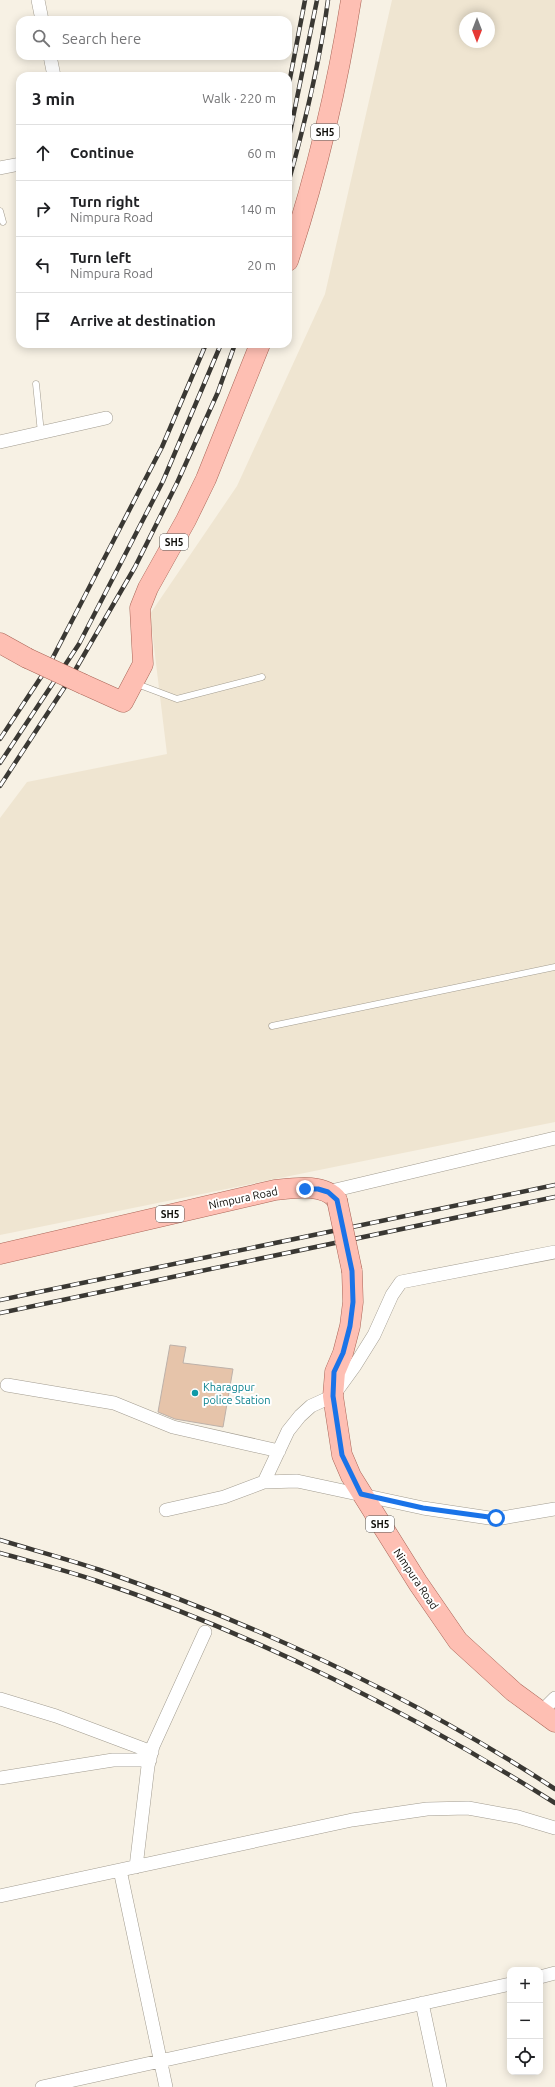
<!DOCTYPE html>
<meta charset="utf-8">
<style>
:root{--surface:#fff;--page:#f2f2f2;--text:#202124;--muted:#757577;--line:#e0e0e0}
body{margin:0;font-family:Ubuntu,sans-serif;background:var(--page);color:var(--text)}
.controls{position:absolute;right:12px;bottom:12px;display:grid;overflow:hidden;border-radius:8px;box-shadow:0 2px 10px #0003}
.controls button{width:36px;height:36px;display:grid;place-items:center;padding:0;border:0;border-bottom:1px solid var(--line);background:var(--surface);color:var(--text);font:20px sans-serif}
.compass{position:absolute;left:459px;top:12px;width:36px;height:36px;border-radius:50%;background:var(--surface);box-shadow:0 2px 10px #0003;rotate:180deg}
.stop{position:absolute;width:12px;height:12px;margin:-9px;border:3px solid #1a73e8;border-radius:50%;background:#fff}
.stop.end{background:#1a73e8;border-color:#fff;box-shadow:0 1px 4px #0008}
.list{margin:0;padding:0;list-style:none}
h2{display:flex;justify-content:space-between;align-items:center;height:52px;margin:0;padding:0 16px;font-size:17px}
h2 small{font-size:13px;font-weight:400;color:var(--muted)}
.list li{display:grid;grid-template-columns:26px 1fr auto;gap:12px;align-items:center;box-sizing:border-box;height:56px;padding:0 16px;border-top:1px solid var(--line)}
.list b{display:block;font-size:15px;white-space:nowrap}
.list p{margin:0;font-size:13px;white-space:nowrap;color:var(--muted)}
.list em{font-size:13px;font-style:normal;color:var(--muted)}
.icon{flex:none;width:22px;height:22px;fill:none;stroke:currentColor;stroke-width:2;stroke-linecap:round;stroke-linejoin:round}
.map{position:relative;flex:none;width:555px;height:2087px;overflow:hidden}
.search{position:absolute;background:var(--surface);box-shadow:0 2px 10px #0003;left:16px;top:16px;width:276px;height:44px;display:flex;align-items:center;gap:10px;box-sizing:border-box;padding:0 14px;border-radius:12px;color:var(--muted);font-size:15px}
.panel{position:absolute;background:var(--surface);box-shadow:0 2px 10px #0003;left:16px;top:72px;width:276px;height:276px;border-radius:12px}
.map>svg:first-child{display:block}
.built{fill:#efe5d1;fill-rule:evenodd}
.building{fill:#e6c4aa;stroke:#bdb1a9}
.lines{fill:none;stroke-linecap:round;stroke-linejoin:round}
.lane-casing{stroke:#a29c90;stroke-width:7}
.street-casing{stroke:#a29c90;stroke-width:14}
.primary-casing{stroke:#aa6557;stroke-width:21}
.lane{stroke:#fff;stroke-width:6}
.street{stroke:#fff;stroke-width:13}
.primary{stroke:#febfb3;stroke-width:20}
.rail-casing{stroke:#3a3833;stroke-width:4.5}
.rail{stroke:#fff;stroke-width:3;stroke-dasharray:9;stroke-linecap:butt}
.primary-bridge-casing{stroke:#aa6557;stroke-width:21;stroke-linecap:butt}
.primary-bridge{stroke:#febfb3;stroke-width:20}
.route{stroke:#1a73e8;stroke-width:5}
.culture-dot{fill:#0f9aa8;stroke:#fff;stroke-width:1.5}
.labels{text-anchor:middle;stroke-width:4;stroke-linejoin:round;paint-order:stroke}
.shield{fill:#fff;stroke:#565552;stroke-width:1}
.shield-label{font-size:10px;font-weight:bold;fill:#0d0c08}
.street-label{font-size:11px;fill:#0d0c08;stroke:#fff}
.culture-label{font-size:11px;fill:#0d838f;stroke:#fff;text-anchor:start}
</style>
<div class="map">
<svg width="555" height="2087" viewBox="0 0 555 2087">
<rect width="100%" height="100%" fill="#f7f1e4"/>
<path class="built" d="M392,0H555V1122L0,1235V818L27,782L167,754L150,614L237,486L325,294ZM465,18H489V42H465Z"/>
<path class="building" d="M170,1345L186,1347L183,1363L233,1369L223,1427L175,1419L158,1412Z"/>
<g class="lines">
<g class="lane-casing">
<path id="lane" d="M0,211L3,222
M36,384L41,433
M137,684L177,699L262,677
M272,1026L555,967"/>
</g>
<g class="street-casing">
<path id="street" d="M38,0L42,20
M50,56L54,76
M0,168L20,164
M0,442L106,418
M327,1192L555,1138
M7,1385L114,1403L173,1427L279,1451
M264,1482L288,1431L300,1416L311,1406L333,1396L354,1367L374,1335L392,1295L401,1282L555,1252
M166,1510L224,1497L264,1482L297,1481L423,1508L496,1519L555,1509
M0,1699L56,1716L152,1752
M541,1712L555,1698
M0,1778L113,1760H150
M136,1867L148,1766L153,1746L205,1632
M120,1870L166,2087
M0,1896L352,1820L427,1809L468,1808L518,1817L555,1828
M540,1977L555,1973
M422,2003L440,2087
M42,2087L510,1984"/>
</g>
<g class="primary-casing">
<path id="primary" d="M288,261C316,176 337,89 351,0
M0,643L27,658
M83,684L123,702L143,664L140,608L148,588L186,520L206,479L260,344
M0,1254L275,1190C294,1188 324,1183 337,1200
M352,1271L353,1302L350,1326L343,1353L335,1372L333,1396L342,1455L351,1476L418,1583L458,1641L514,1692L555,1722"/>
</g>
<use href="#lane" class="lane"/>
<use href="#street" class="street"/>
<use href="#primary" class="primary"/>
<g class="rail-casing">
<path id="rail" d="M288,89L305,0
M288,142L317,0
M288,184C305,123 320,62 328,0
M0,739L49,665L162,447L206,344
M0,763L79,644L163,481L221,344
M0,786L70,679L135,567L177,483L218,392L235,344
M0,1300L555,1185
M0,1313L555,1197
M0,1540C33,1550 67,1559 100,1570C257,1625 415,1697 555,1789
M0,1553C32,1562 65,1570 97,1581C255,1634 414,1714 555,1803"/>
</g>
<use href="#rail" class="rail"/>
<g class="primary-bridge-casing">
<path id="primary-bridge" d="M27,658L83,684
M337,1200L352,1271"/>
</g>
<use href="#primary-bridge" class="primary-bridge"/>
</g>
<g class="lines">
<path class="route" d="M305,1189H318L328,1192L337,1200L352,1271L353,1302L350,1326L343,1353L334,1372L333,1396L342,1455L361,1494L423,1508L496,1518"/>
</g>
<circle class="culture-dot" cx="195" cy="1393" r="4"/>
<g class="labels">
<g class="shield">
<rect x="311" y="124" width="28" height="16" rx="3"/>
<rect x="160" y="534" width="28" height="16" rx="3"/>
<rect x="156" y="1206" width="28" height="16" rx="3"/>
<rect x="366" y="1516" width="28" height="16" rx="3"/>
</g>
<g class="shield-label">
<text x="325" y="136">SH5</text>
<text x="174" y="546">SH5</text>
<text x="170" y="1218">SH5</text>
<text x="380" y="1528">SH5</text>
</g>
<g class="street-label">
<text transform="translate(243 1198) rotate(-12)" y="4">Nimpura Road</text>
<text transform="translate(416 1579) rotate(56)" y="4">Nimpura Road</text>
</g>
<g class="culture-label">
<text x="203" y="1391">Kharagpur<tspan x="203" dy="13">police Station</tspan></text>
</g>
</g>
</svg>
<div class="controls">
<button>+</button>
<button>−</button>
<button><svg class="icon" aria-label="locate" viewBox="0 0 24 24"><circle cx="12" cy="12" r="6"/><path d="M12 2v4M12 18v4M2 12h4M18 12h4"/></svg></button>
</div>
<svg class="compass" viewBox="-18 -18 36 36"><path d="M0-13l5 13h-10z" fill="#e53935"/><path d="M0 13l5-13h-10z" fill="#757577"/></svg>
<div class="stop" style="left:496px;top:1518px"></div>
<div class="stop end" style="left:305px;top:1189px"></div>
<div class="search"><svg class="icon" aria-label="search" viewBox="0 0 24 24"><circle cx="10" cy="10" r="6"/><path d="M15 15l6 6"/></svg>Search here</div>
<section class="panel">
<h2>3 min<small>Walk · 220 m</small></h2>
<ul class="list">
<li><svg class="icon" aria-label="ahead" viewBox="0 0 24 24"><path d="M12 20V5M6 11l6-6 6 6"/></svg><div><b>Continue</b></div><em>60 m</em></li>
<li><svg class="icon" aria-label="right" viewBox="0 0 24 24"><path d="M7 20v-9h11M14 6l5 5-5 5"/></svg><div><b>Turn right</b><p>Nimpura Road</p></div><em>140 m</em></li>
<li><svg class="icon" aria-label="left" viewBox="0 0 24 24"><path d="M17 20v-9H6M10 6l-5 5 5 5"/></svg><div><b>Turn left</b><p>Nimpura Road</p></div><em>20 m</em></li>
<li><svg class="icon" aria-label="arrive" viewBox="0 0 24 24"><path d="M6 21V4h12l-3 4 3 4H6"/></svg><div><b>Arrive at destination</b></div></li>
</ul>
</section>
</div>
